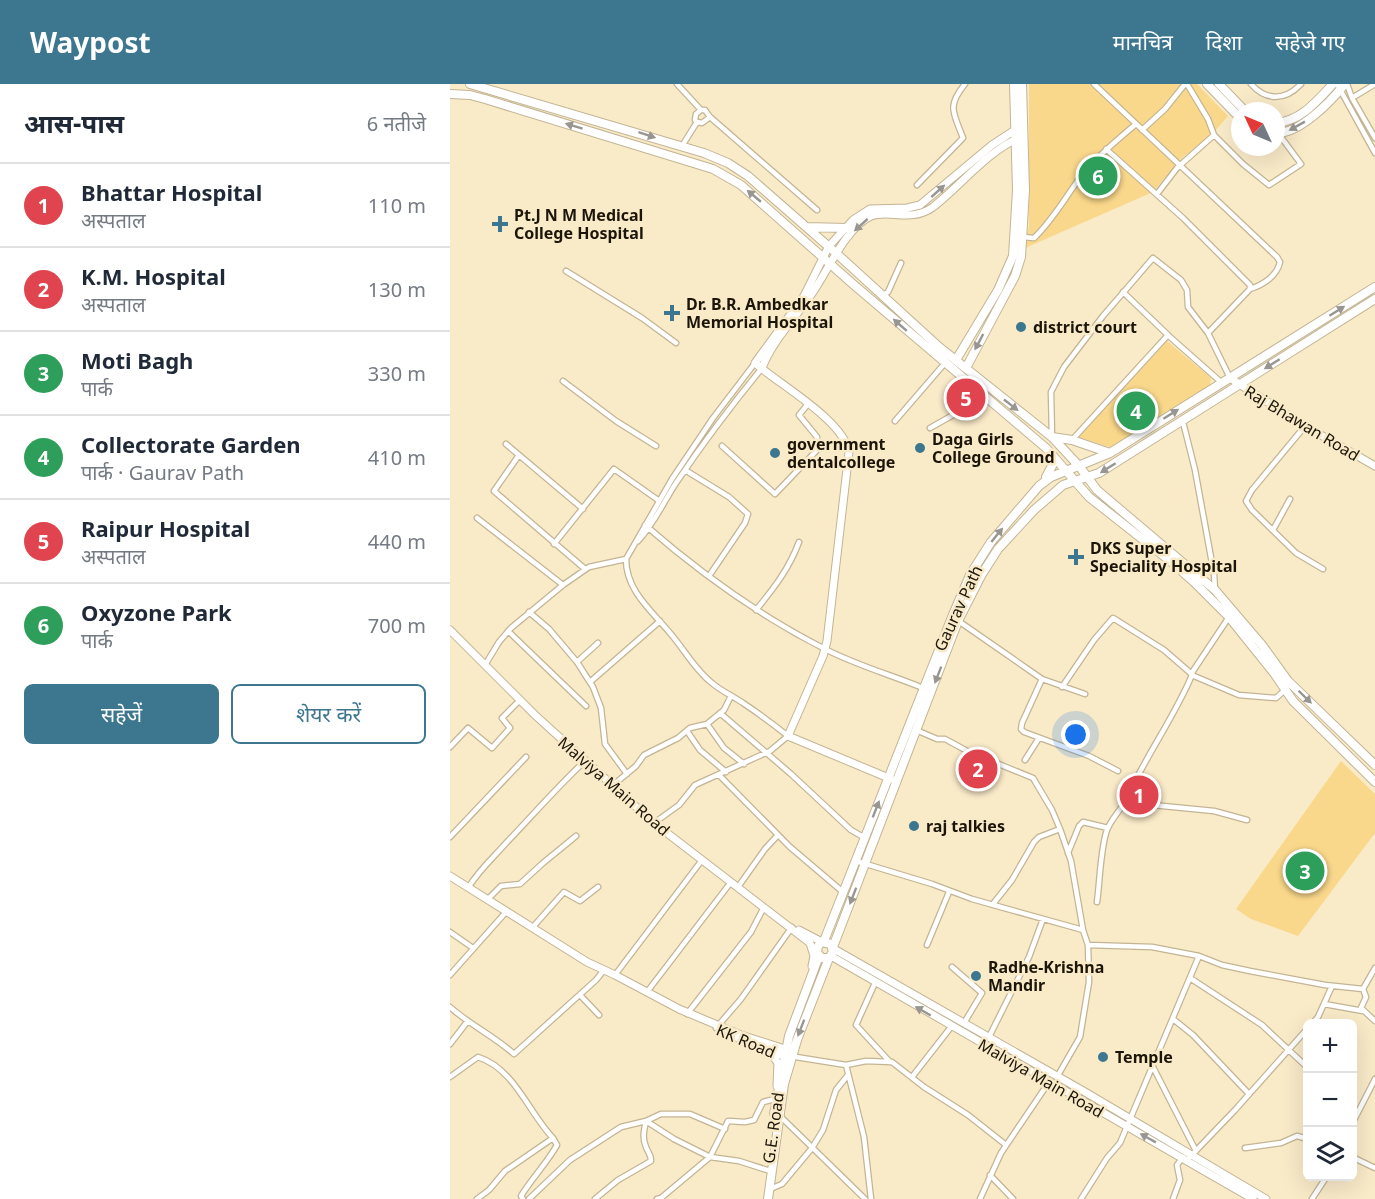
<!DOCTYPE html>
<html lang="hi">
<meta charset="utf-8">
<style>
:root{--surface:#fff;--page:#f2f2f3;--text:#1f2937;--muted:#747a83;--line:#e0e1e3;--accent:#3c768f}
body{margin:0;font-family:"Noto Sans","Noto Sans Devanagari",sans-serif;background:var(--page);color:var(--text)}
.controls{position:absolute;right:18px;bottom:18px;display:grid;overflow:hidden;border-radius:9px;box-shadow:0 6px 24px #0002}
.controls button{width:54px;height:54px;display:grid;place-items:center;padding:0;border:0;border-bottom:2px solid var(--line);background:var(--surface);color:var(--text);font:30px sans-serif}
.compass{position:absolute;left:781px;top:18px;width:54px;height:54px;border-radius:50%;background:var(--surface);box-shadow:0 6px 24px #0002;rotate:314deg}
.you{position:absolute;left:626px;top:651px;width:21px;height:21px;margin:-15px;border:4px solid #fff;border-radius:50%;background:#1a73e8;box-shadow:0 0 0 9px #1a73e833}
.badge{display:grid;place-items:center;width:39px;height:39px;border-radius:50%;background:var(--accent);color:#fff;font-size:20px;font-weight:700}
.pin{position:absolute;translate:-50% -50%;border:3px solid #fff;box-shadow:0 2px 6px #0006}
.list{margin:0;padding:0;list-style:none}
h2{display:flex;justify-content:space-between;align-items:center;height:78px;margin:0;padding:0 24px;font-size:26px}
h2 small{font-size:20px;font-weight:400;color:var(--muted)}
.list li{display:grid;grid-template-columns:39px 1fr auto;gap:18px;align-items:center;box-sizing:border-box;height:84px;padding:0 24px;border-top:2px solid var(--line)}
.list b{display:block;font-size:22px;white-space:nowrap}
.list p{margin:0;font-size:20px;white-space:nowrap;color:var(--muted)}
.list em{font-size:20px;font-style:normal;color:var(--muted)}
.actions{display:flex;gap:12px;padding:18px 24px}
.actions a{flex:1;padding:14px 0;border:2px solid var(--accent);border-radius:9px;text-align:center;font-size:21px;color:var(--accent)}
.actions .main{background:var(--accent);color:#fff}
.icon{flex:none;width:33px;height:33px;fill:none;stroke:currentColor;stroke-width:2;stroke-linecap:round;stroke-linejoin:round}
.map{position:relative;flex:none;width:925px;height:1115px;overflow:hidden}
header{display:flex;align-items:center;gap:36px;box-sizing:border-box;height:84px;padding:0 30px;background:var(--accent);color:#fff}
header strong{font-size:28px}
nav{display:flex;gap:33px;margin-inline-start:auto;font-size:21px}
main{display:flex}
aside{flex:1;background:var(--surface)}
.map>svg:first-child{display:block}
.green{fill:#fad88b}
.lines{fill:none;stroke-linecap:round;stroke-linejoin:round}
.street-casing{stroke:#c3b594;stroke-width:7}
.secondary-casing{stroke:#c3b594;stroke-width:9}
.primary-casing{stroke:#c3b594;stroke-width:10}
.highway-casing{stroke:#c3b594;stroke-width:10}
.street{stroke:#fff;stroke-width:4.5}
.secondary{stroke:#fff;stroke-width:7}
.primary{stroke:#fff;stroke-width:8}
.highway{stroke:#fff;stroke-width:8}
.oneway{fill:#999691}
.poi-dot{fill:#3c768f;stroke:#f9eac8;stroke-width:2}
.labels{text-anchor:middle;stroke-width:5;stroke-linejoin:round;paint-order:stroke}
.poi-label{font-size:16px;font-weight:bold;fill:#1c160a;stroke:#f9eac8;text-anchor:start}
.street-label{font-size:16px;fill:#1c160a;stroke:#f9eac8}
</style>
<header>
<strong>Waypost</strong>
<nav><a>मानचित्र</a><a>दिशा</a><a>सहेजे गए</a></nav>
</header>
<main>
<aside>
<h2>आस-पास<small>6 नतीजे</small></h2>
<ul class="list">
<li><span class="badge" style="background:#e0444e">1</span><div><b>Bhattar Hospital</b><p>अस्पताल</p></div><em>110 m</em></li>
<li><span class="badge" style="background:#e0444e">2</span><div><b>K.M. Hospital</b><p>अस्पताल</p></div><em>130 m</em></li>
<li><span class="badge" style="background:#2e9e5b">3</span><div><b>Moti Bagh</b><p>पार्क</p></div><em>330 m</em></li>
<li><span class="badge" style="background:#2e9e5b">4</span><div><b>Collectorate Garden</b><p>पार्क · Gaurav Path</p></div><em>410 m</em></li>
<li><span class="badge" style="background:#e0444e">5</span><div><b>Raipur Hospital</b><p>अस्पताल</p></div><em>440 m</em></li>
<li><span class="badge" style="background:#2e9e5b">6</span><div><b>Oxyzone Park</b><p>पार्क</p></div><em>700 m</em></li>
</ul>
<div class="actions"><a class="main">सहेजें</a><a>शेयर करें</a></div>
</aside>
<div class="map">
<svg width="925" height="1115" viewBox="0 0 925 1115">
<rect width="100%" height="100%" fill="#f9eac8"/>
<path class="green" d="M579,0H747L778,32L765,47L731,75L703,108L575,164L579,142Z
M717,257L761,294L760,301L662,364L628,353Z
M891,677L925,710V749L848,852L801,835L786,825Z"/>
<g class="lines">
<g class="street-casing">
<path id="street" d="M227,0L251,26
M644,0L827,173L830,178C827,192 813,201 800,205L758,249
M737,0L758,35L764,51L793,80L819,101L851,80L828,49
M801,0C816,17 835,17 851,0
M887,0L925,69
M897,0L902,14L925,54
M902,14L925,0
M260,33L367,126
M692,46L715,25L735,0
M232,62L247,38L245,36L246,30L251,26H255L260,33L252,39L247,38
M656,65L733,134L800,201V205
M467,101L513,54C504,29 496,23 515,0
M707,110L727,84L764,51
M573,153L584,154C603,136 616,112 632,91C648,72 667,56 686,40
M116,187L192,234L226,259
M673,208L720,253L772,299
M431,212L438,208L451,179
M113,297L166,337L206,362
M445,337L495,279
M733,338L745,386L764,490L765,506
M855,342L802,406L796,417L802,426L846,469L873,485
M480,344L535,313
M602,353L601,308L614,283L653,232L703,174L731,196L737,206L738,223L758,249L780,294
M622,356L718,251
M56,360L133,425
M272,362L325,410L368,365L367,353L349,331L358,320
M69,371L44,407L135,485
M235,386L279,413L298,430L295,439L259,492
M27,434L113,501
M195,441C250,489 310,532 375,565C406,581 441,591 473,604
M823,446L840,415
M188,457C204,440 213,419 226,399C253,359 281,322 312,284
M104,460L164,385L208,416
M306,526C324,504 339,485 349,458
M79,528L99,545L127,578L148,559
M507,536L592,595L635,610
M58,547L136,622
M127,578L143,603L151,624L155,660L177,690
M35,581L49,558L61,544L113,501L139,483L176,475
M741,590L779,533
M592,595L572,639L571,645L574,648L639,672L668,687
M140,598L210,537
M612,603L644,556L663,534L714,566L744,592L789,611L826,614L835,606
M270,629L341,690L401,746L415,754
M257,640L274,664L294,680
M466,646L487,655H495L519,668L583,694L602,726L610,745L621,777L633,846L638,861L639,898L630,953L607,993
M237,647L250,666L276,688
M0,663L18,644L42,664L60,644L52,634L70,616
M575,676L589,654
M269,691L340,763L393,808
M162,702L186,682L194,671L228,654L240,644L257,640L274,626L281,612
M676,716L682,719L764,727L797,736
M204,739L229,721L245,701L320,667L338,652C323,640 308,629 293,619C283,612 271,607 262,599C245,586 234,565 220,549C202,527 176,507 176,475L222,395L263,334L305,279
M0,753L76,673
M618,769L629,742L633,738L658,744
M406,777L482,800L522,815L633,846
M288,803L315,765L328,751
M18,804C29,786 43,774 57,758C83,731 107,703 135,677
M37,816L51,802L70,800L93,779L126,752
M647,818C650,796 650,771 656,749C660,735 671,727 677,714C696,671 724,634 742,591
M543,820L562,796L584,758L589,753L610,745
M82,844L114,808L130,817L148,803
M0,848L23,864
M477,861L499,808
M638,861L702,863L723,867L749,872L772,881L800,887L875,901L913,905
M502,883L532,909L514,939
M925,884L913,905L916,913L911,924L925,937
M0,891L56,828
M165,891L252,776
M740,894L812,941L858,984
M425,899L406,941L440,978
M197,908L281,798
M130,911L149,931
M874,920L913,927
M0,923C20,941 44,952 64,970L146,896L154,886
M237,930L301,848L314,823
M723,935L743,951L799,1010
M862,940L868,933L882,902
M266,944L291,915L342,843
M539,953L579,873L593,835
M0,960L17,938
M346,973L396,981L416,977L442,978L474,1003L518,1031L556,1061
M396,981L414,1053L421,1115
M703,983L746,1067
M0,993L28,973C65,985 78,1028 103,1054L55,1087L39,1106L27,1115
M462,993L501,943
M331,1033L415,1115
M902,1040L925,995
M795,1064L831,1059L847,1052L858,1055
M902,1073L925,1084
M737,1076L785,1026L858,944
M540,1091L563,1115
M320,1105L332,1100L362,1064L373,1046L386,1006L398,991
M73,1115L71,1112C82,1094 97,1079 107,1061L103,1054
M79,1115L120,1076L171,1043L196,1037L211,1030H240L275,1045
M145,1115L168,1096L201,1077C201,1070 198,1069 196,1063C192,1054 194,1046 196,1037L224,1055L260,1073L289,1077L317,1086
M207,1115L211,1114L260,1073L278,1037L295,1038L304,1036L313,1018L329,1014
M530,1115L551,1069L599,998
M631,1115L657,1074L670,1059L749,872
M723,1115L730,1096L727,1081L733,1073
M862,1115L877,1092"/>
</g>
<g class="secondary-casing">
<path id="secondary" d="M312,284C322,257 346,233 363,208C377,188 397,142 421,132C439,125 461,139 483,123C509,103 539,66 569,54
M780,294L855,342L925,382
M0,546L85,631L204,739L360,859L364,872L362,882
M441,695L338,652L373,572L377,557L399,368C393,336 330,301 305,279L354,212L379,162L403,136L420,125L457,124L470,121L542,61L568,44
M0,792L137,878L165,891L229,925L291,951L341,967
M349,846L372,858
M384,865L635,1008L816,1115
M381,872L803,1115
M288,954L338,974
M320,968L328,979L327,1002"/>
</g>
<g class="primary-casing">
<path id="primary" d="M20,0L254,69L278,79L298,92L386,169L489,263L602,353L629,382L647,406L765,506L812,561L838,597L925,681
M757,0L790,34
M769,0L795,27
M0,10L20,11L35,15L263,85L291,101L404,201L596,364L639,413L719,476L744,498L779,533L824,589L843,617L925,698
M826,39C851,37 867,17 883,0
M826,49C850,50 881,17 895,0
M357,143L396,144
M602,353L622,356L660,369
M596,393L602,382L600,368
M374,857L502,533L520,491L541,458L589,402L601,393L660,369L925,203
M383,863L508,537L532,490L548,465L584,426L613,401L649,389L925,215
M324,1030L339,952L369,872
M318,1115L334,1000L347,956L379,874L383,868L381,860L372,858L368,862L367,869L372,874H379"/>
</g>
<g class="highway-casing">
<path id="highway" d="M506,276L548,206L563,172L567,106L564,0
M516,284L565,192L571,173L575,106L572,0"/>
</g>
<use href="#street" class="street"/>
<use href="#secondary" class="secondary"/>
<use href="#primary" class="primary"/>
<use href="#highway" class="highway"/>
</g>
<defs><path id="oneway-solid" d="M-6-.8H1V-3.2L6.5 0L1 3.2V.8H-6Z" transform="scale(1.5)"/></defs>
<g class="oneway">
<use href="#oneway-solid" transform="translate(124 42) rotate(-163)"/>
<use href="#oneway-solid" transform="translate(847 42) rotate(151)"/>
<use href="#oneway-solid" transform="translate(197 51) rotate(18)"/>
<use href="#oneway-solid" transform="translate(488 107) rotate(-42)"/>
<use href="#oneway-solid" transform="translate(304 112) rotate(-140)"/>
<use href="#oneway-solid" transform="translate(411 141) rotate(138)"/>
<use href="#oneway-solid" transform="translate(887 227) rotate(-32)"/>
<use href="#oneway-solid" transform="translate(450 241) rotate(-139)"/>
<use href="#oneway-solid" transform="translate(529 258) rotate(118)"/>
<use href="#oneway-solid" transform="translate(822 280) rotate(148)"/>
<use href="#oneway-solid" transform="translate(561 321) rotate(38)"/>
<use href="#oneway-solid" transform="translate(721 330) rotate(-32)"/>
<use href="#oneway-solid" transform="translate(658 384) rotate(148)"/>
<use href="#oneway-solid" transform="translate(547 451) rotate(-51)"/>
<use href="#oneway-solid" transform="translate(488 591) rotate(111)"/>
<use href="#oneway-solid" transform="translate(855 613) rotate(44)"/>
<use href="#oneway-solid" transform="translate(426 725) rotate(-69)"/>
<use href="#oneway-solid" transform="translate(403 812) rotate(111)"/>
<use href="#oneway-solid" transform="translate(473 927) rotate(-150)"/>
<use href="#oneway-solid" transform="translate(351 944) rotate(111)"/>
<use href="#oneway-solid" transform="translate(698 1054) rotate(-151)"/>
</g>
<g class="poi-dot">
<path d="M47 131h6v6h6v6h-6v6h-6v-6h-6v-6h6z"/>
<path d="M219 220h6v6h6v6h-6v6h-6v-6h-6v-6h6z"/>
<circle cx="571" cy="243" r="6"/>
<circle cx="470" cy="364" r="6"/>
<circle cx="325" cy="369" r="6"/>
<path d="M623 464h6v6h6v6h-6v6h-6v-6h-6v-6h6z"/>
<circle cx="464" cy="742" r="6"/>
<circle cx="526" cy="892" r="6"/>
<circle cx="653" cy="973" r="6"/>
</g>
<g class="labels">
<g class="poi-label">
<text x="64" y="137">Pt.J N M Medical<tspan x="64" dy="18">College Hospital</tspan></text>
<text x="236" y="226">Dr. B.R. Ambedkar<tspan x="236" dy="18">Memorial Hospital</tspan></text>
<text x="583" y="249">district court</text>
<text x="482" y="361">Daga Girls<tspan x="482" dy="18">College Ground</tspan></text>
<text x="337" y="366">government<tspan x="337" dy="18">dentalcollege</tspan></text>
<text x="640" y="470">DKS Super<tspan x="640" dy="18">Speciality Hospital</tspan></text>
<text x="476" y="748">raj talkies</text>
<text x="538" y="889">Radhe-Krishna<tspan x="538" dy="18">Mandir</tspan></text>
<text x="665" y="979">Temple</text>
</g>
<g class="street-label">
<text transform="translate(852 339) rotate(31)" y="6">Raj Bhawan Road</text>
<text transform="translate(508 524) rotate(-65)" y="6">Gaurav Path</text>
<text transform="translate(164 702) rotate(41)" y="6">Malviya Main Road</text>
<text transform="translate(296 957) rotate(23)" y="6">KK Road</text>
<text transform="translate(591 994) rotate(30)" y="6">Malviya Main Road</text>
<text transform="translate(323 1044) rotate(-82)" y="6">G.E. Road</text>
</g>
</g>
</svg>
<div class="controls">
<button>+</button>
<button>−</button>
<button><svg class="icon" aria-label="layers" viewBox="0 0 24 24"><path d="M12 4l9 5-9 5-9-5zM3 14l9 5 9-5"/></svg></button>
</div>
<svg class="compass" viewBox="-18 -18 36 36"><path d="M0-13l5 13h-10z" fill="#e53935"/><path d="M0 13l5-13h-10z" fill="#747a83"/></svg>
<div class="you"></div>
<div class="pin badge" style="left:689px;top:711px;background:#e0444e">1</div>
<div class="pin badge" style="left:528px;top:685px;background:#e0444e">2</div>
<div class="pin badge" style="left:855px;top:787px;background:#2e9e5b">3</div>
<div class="pin badge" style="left:686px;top:327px;background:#2e9e5b">4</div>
<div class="pin badge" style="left:516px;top:314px;background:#e0444e">5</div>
<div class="pin badge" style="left:648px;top:92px;background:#2e9e5b">6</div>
</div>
</main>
